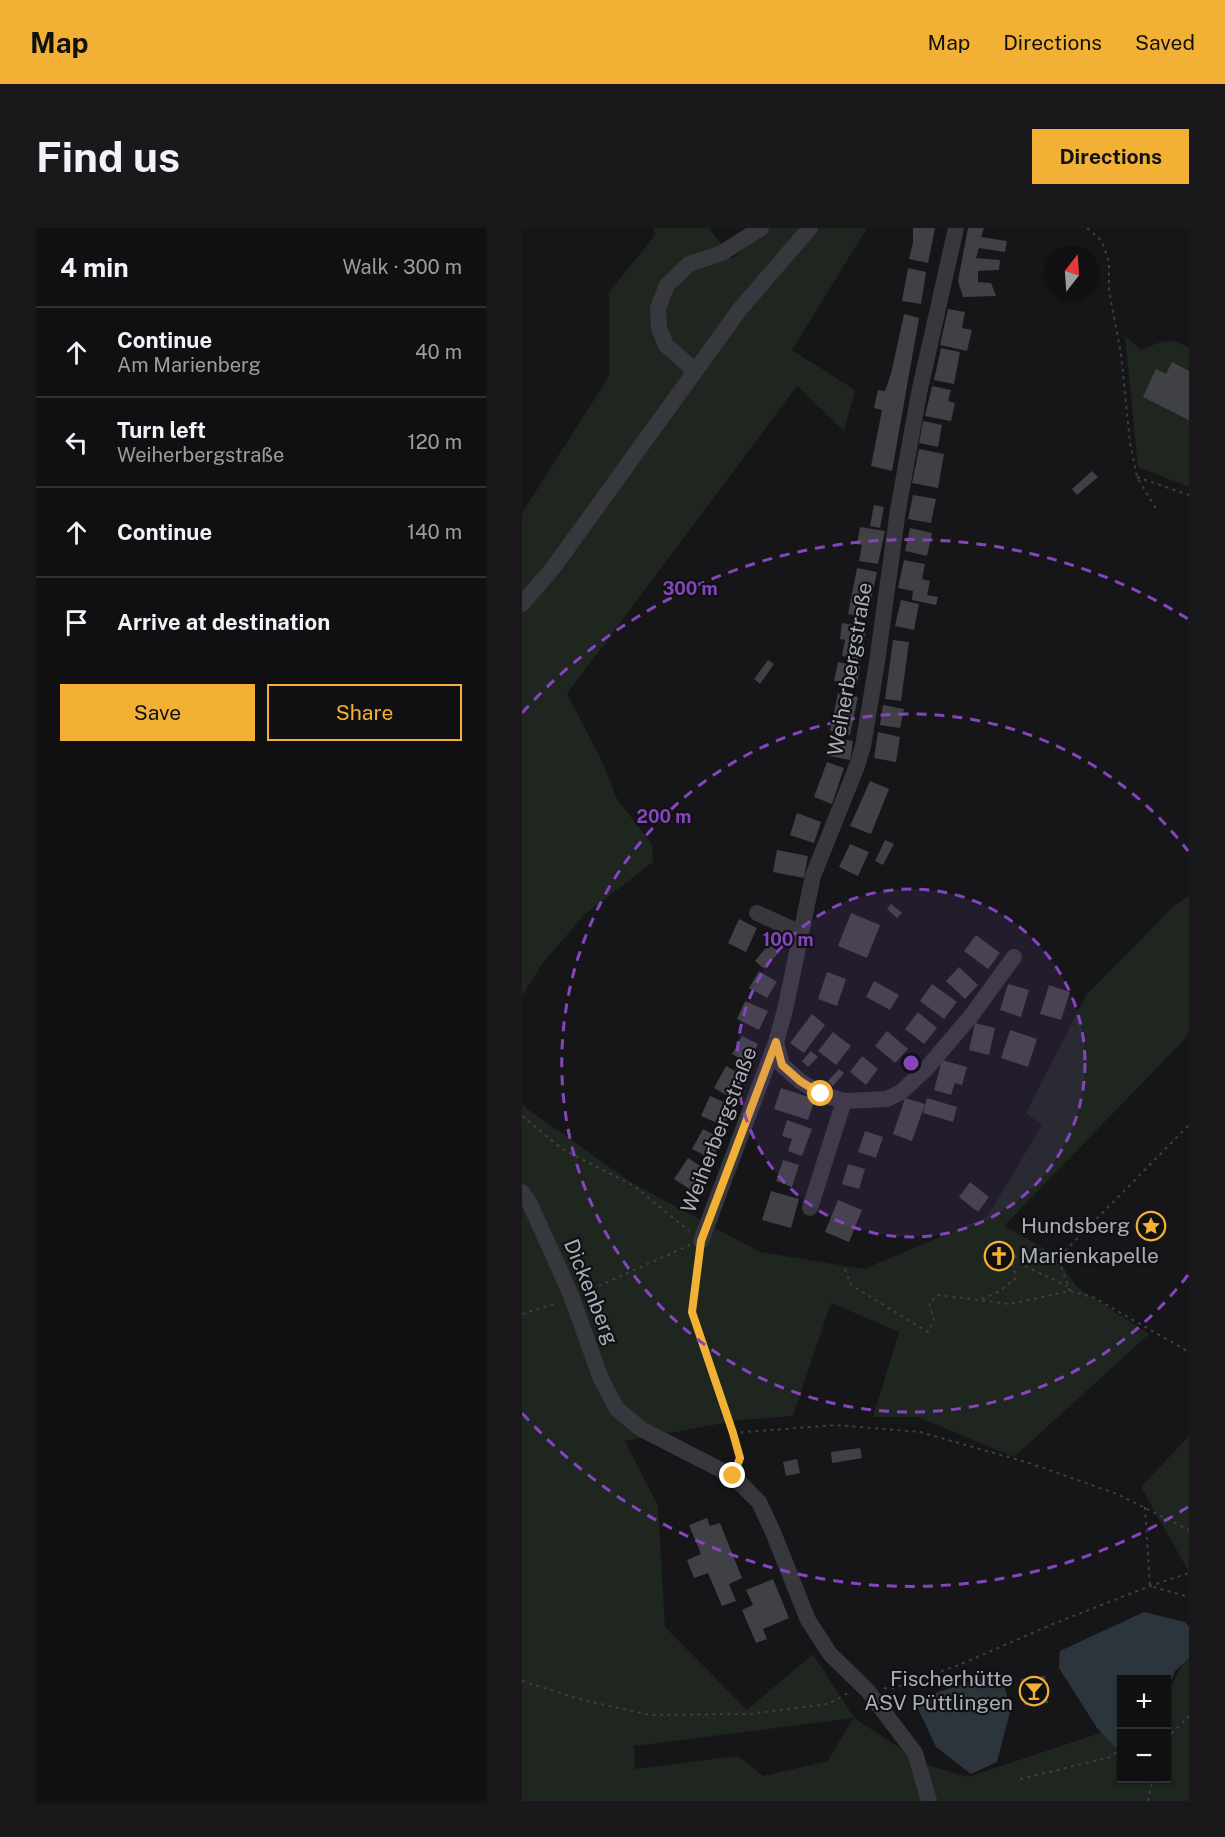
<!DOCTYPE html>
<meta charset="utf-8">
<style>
:root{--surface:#101012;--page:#19191b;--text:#f1f3f6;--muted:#9c9d9f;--line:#303032;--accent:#f2b134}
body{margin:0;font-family:"Public Sans",sans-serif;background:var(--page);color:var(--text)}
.controls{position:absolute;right:18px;bottom:18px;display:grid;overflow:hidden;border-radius:0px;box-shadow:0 2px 4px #0004}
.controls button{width:54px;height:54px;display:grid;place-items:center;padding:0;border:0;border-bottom:2px solid var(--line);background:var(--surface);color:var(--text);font:30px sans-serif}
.compass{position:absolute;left:523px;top:18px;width:54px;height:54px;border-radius:50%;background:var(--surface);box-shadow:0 2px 4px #0004;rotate:17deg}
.stop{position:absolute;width:18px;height:18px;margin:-14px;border:4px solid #f2b134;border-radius:50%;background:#fff}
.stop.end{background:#f2b134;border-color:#fff;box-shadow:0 2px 6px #0008}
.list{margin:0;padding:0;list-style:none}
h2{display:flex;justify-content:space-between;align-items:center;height:78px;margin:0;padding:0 24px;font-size:26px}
h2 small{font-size:20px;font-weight:400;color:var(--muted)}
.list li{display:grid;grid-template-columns:39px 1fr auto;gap:18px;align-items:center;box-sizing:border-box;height:90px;padding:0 24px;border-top:2px solid var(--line)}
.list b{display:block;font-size:22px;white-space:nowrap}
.list p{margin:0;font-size:20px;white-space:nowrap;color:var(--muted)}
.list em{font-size:20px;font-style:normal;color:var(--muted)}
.actions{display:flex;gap:12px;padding:18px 24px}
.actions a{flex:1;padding:14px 0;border:2px solid var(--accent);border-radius:0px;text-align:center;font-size:21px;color:var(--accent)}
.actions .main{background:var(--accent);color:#111}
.icon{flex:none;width:33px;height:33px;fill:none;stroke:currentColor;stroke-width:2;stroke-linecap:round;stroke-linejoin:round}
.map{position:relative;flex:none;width:667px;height:1573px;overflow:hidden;border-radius:0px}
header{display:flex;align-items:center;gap:36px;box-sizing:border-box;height:84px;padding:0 30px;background:var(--accent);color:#111}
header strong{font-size:28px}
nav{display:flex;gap:33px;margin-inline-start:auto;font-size:21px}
.intro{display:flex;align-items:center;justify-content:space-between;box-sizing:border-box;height:144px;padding:0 36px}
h1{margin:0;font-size:42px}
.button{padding:15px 27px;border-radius:0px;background:var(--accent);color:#111;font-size:21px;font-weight:700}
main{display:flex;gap:36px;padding:0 36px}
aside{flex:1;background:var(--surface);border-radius:0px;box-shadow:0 2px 4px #0004}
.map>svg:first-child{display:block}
.green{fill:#1e261f;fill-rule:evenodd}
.water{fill:#2c353c}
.building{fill:#404145}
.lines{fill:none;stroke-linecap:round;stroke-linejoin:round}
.path{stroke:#3d3f44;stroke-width:2;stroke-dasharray:3 4.5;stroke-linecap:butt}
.minor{stroke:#37383d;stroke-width:16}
.route{stroke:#f2b134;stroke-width:8}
.ring{fill:none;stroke:#8446be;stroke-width:3;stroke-dasharray:10 8}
.labels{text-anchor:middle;stroke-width:4.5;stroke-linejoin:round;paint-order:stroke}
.street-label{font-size:21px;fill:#a8adb8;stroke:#111113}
.poi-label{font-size:21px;fill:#a8adb8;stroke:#111113;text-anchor:end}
.centre{fill:#8446be;stroke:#111113;stroke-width:3}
.ring-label{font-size:18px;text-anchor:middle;font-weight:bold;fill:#8446be;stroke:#111113;stroke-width:4.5;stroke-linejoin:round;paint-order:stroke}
</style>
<header>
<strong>Map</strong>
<nav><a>Map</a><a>Directions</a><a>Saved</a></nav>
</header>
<div class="intro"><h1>Find us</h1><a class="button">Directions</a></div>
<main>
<aside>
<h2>4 min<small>Walk · 300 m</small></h2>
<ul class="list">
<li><svg class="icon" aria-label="ahead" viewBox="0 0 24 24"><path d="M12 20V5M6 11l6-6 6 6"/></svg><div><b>Continue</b><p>Am Marienberg</p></div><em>40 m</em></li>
<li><svg class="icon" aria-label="left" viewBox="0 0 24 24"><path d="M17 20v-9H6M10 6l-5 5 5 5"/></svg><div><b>Turn left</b><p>Weiherbergstraße</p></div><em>120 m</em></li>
<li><svg class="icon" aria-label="ahead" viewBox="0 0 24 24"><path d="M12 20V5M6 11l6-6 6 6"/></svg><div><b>Continue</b></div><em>140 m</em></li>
<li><svg class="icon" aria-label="arrive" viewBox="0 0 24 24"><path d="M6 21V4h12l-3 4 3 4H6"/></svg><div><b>Arrive at destination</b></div></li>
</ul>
<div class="actions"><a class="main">Save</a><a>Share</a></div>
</aside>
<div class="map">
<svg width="667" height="1573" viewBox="0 0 667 1573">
<rect width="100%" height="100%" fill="#161618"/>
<path class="green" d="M131,0H187L210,31L245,0H345L270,122L333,162L322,203L275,158L45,466L79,531L95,571L130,616L131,634L62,687L20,736L0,768V285L87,148V64L133,7Z
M603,108L619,122C640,113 645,109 667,119V259L616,239Z
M667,668V804L662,812L482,998L532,1026L555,1059L627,1106L492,1229L396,1189H351L377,1104L309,1075L271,1188L219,1192L103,1213L136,1278L143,1399L225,1482L291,1426L332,1490L404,1537L446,1549L599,1498L600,1550H644L645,1466L667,1423V1573H0V877L110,955L238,1024L342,1041L465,989L520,897L504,885L564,767L652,678ZM331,1490L306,1533L241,1548L216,1528L113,1541L112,1518Z
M667,1208V1344L619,1259Z"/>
<path class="water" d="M622,1384L663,1394L667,1399V1430L653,1443L645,1463L644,1452H600L599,1514L594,1520L575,1500L537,1440L538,1423Z
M466,1448L479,1449L489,1480L475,1534L449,1546L414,1519L392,1472Z"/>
<path class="building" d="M391,0H413L406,35L387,31L391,15Z
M446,0H462L459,9L485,13L483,24L457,20L454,30L478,32L477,42L456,43V54L469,55L474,68L441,69L436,53Z
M386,40L404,44L399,76L380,73Z
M426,81L443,84L440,100L450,102L445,123L418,117Z
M382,86L397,90L370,243L349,238L360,182L352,180L356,162L363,163L369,146Z
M419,120L438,124L432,156L412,152Z
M650,134L667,143V192L621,169L634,141L644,146Z
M410,158L429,162L426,173L433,175L429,193L403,188Z
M401,193L420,197L416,219L397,215Z
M397,221L422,226L416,260L390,255Z
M570,243L576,249L555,267L550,261Z
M391,267L414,271L409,295L386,291Z
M352,277L362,279L358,300L348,298Z
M338,299L363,303L356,336L337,333L340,317L335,316Z
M388,300L410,305L405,328L383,323Z
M382,332L403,336L400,351L408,353L405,367L416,369L414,377L390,372L391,363L376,360Z
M335,340L355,344L345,390L326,386Z
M379,372L397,376L392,402L373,398Z
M320,395L344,399L339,432L320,428L323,412L318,411Z
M371,412L387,414L379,473L363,471Z
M246,432L252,436L238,456L232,451Z
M316,434L338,438L335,457L312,453Z
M316,465L336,469L328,507L308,503Z
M361,477L382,481L378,500L358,497Z
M356,504L378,509L374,534L352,530Z
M310,509L331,513L328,532L307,528Z
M305,534L322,540L310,576L292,569Z
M348,553L367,561L349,606L328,598Z
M275,585L299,594L292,615L268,607Z
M363,612L372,616L361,637L353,633Z
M328,616L347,624L336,648L317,639Z
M255,622L286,628L282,650L251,644Z
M369,676L380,685L375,690L365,681Z
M329,685L358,697L345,730L316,718Z
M217,691L235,700L224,724L206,715Z
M454,707L478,725L466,741L442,723Z
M247,716L257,724L242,741L233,733Z
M437,739L456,757L443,771L424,753Z
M237,743L255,754L245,770L227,760Z
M305,744L324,751L315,778L296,771Z
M352,753L377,767L368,782L344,769Z
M410,756L435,774L422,791L398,773Z
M486,756L507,762L499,789L478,782Z
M527,757L548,764L539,792L518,786Z
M223,773L246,783L237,802L215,791Z
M396,784L415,800L402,816L383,801Z
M290,786L303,797L282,825L268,815Z
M453,795L473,800L467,827L447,822Z
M488,802L515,811L506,839L479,830Z
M365,803L386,821L373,835L353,818Z
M311,804L329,818L314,837L296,823Z
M220,808L236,816L226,835L210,826Z
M289,823L296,829L286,839L280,833Z
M340,828L356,841L344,857L328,844Z
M420,832L445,839L440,857L433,855L429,867L412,862Z
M204,838L223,848L211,871L192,860Z
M317,841L322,845L311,858L306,853Z
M259,860L293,871L286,892L252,881Z
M188,868L211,878L202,898L179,888Z
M383,870L403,876L390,913L371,906Z
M405,870L435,879L431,894L401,885Z
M265,892L290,901L280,928L266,923L270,911L260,908Z
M181,901L200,911L190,931L170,921Z
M343,903L361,909L354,930L336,924Z
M166,930L189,945L175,966L152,951Z
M261,932L277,937L270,959L254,953Z
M326,936L343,941L337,961L320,956Z
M448,954L467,969L456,984L437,969Z
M249,963L277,971L269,1000L240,992Z
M316,972L340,982L327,1014L303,1004Z
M470,1019L487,1023L484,1036L467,1032Z
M338,1220L340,1230L310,1235L309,1224Z
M275,1231L278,1245L264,1248L261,1234Z
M185,1290L188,1298L198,1295L220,1350L207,1356L214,1373L200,1378L186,1345L172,1350L165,1332L179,1326L167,1297Z
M251,1351L267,1390L241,1401L245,1411L234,1415L220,1382L231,1377L224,1362Z
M523,1448L526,1475L502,1477L499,1451Z"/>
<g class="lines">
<path class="path" d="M565,0L580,13L587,34V63L599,126L608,215L615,249L636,284
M615,249L667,267
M0,888L40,921L112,958L167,1003
M177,1026C175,1041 168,1073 171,1086C176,1112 222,1218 216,1234
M323,1041L329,1057L406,1104L412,1092L407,1075L416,1067L488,1076L548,1063L571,1069L667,1124
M548,1063L536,1030L667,897
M63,1064L168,1017
M460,1071L476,1064L494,1050L487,1023L505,1039L545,1058
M0,1086L36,1075
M211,1205L314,1197L398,1204L507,1235L595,1266L667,1302
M623,1279L628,1358L667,1369
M0,1453L61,1472L128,1487L227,1486L306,1476L328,1464
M362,1460L369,1461L437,1437L531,1396L628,1358L667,1345
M644,1511L667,1488
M498,1551L589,1529L600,1519
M626,1573L631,1550"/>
<path class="minor" d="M172,142L144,117L137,100L136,80L145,57L167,36L200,25L239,0
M0,376L31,340L218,81L288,0
M235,685L279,705
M254,814L260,837L278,853L299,866L322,873L365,871L379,864L404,841L449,788L492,729
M0,964L8,976L37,1040L50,1070L79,1151L95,1181L119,1201L211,1248L237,1274L251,1304L286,1392L308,1426L346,1463L393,1525L407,1573
M288,980L322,873
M179,1013L254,814L263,782L291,648L335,538L341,518L355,434L376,282L397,165L434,0"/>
</g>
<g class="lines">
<path class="route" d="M211,1248L218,1230L211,1205L170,1084L179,1013L254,814L260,837L278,853L299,866"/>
</g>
<circle cx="389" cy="835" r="174" fill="#8446be" fill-opacity=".12"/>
<g class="ring">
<circle cx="389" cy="835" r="174"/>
<path d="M666 1047A349 349 0 1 1 666 623"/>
<path d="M666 1279A523 523 0 0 1 0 1185M0 485A523 523 0 0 1 666 391"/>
</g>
<defs>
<g id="sight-ring" transform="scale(1.5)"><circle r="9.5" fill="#111113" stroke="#f2b134" stroke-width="1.5"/><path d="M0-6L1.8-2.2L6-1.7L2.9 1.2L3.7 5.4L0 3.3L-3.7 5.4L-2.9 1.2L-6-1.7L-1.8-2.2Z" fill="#f2b134"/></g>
<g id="church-ring" transform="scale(1.5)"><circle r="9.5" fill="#111113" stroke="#f2b134" stroke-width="1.5"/><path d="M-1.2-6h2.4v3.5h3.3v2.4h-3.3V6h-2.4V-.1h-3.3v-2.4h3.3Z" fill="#f2b134"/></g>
<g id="bar-ring" transform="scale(1.5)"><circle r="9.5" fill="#111113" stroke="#f2b134" stroke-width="1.5"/><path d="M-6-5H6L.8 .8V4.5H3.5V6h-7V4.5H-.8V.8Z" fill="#f2b134"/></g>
</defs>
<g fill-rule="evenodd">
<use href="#sight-ring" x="629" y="998"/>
<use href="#church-ring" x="477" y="1028"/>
<use href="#bar-ring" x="512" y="1463"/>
</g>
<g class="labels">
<g class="street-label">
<text transform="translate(328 441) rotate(-80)" y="7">Weiherbergstraße</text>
<text transform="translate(197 902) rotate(-69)" y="7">Weiherbergstraße</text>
<text transform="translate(69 1064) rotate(68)" y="7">Dickenberg</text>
</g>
<g class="poi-label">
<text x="608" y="1005">Hundsberg</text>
<text x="498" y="1035" text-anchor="start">Marienkapelle</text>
<text x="491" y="1458">Fischerhütte<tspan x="491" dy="24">ASV Püttlingen</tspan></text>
</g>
</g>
<circle cx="389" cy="835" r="9" class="centre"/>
<g class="ring-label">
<text x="168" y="367">300 m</text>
<text x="142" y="595">200 m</text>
<text x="266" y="718">100 m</text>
</g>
</svg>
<div class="controls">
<button>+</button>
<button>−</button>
</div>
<svg class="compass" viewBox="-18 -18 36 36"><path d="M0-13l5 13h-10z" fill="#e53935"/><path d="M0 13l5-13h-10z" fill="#9c9d9f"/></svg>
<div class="stop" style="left:299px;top:866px"></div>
<div class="stop end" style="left:211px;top:1248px"></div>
</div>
</main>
